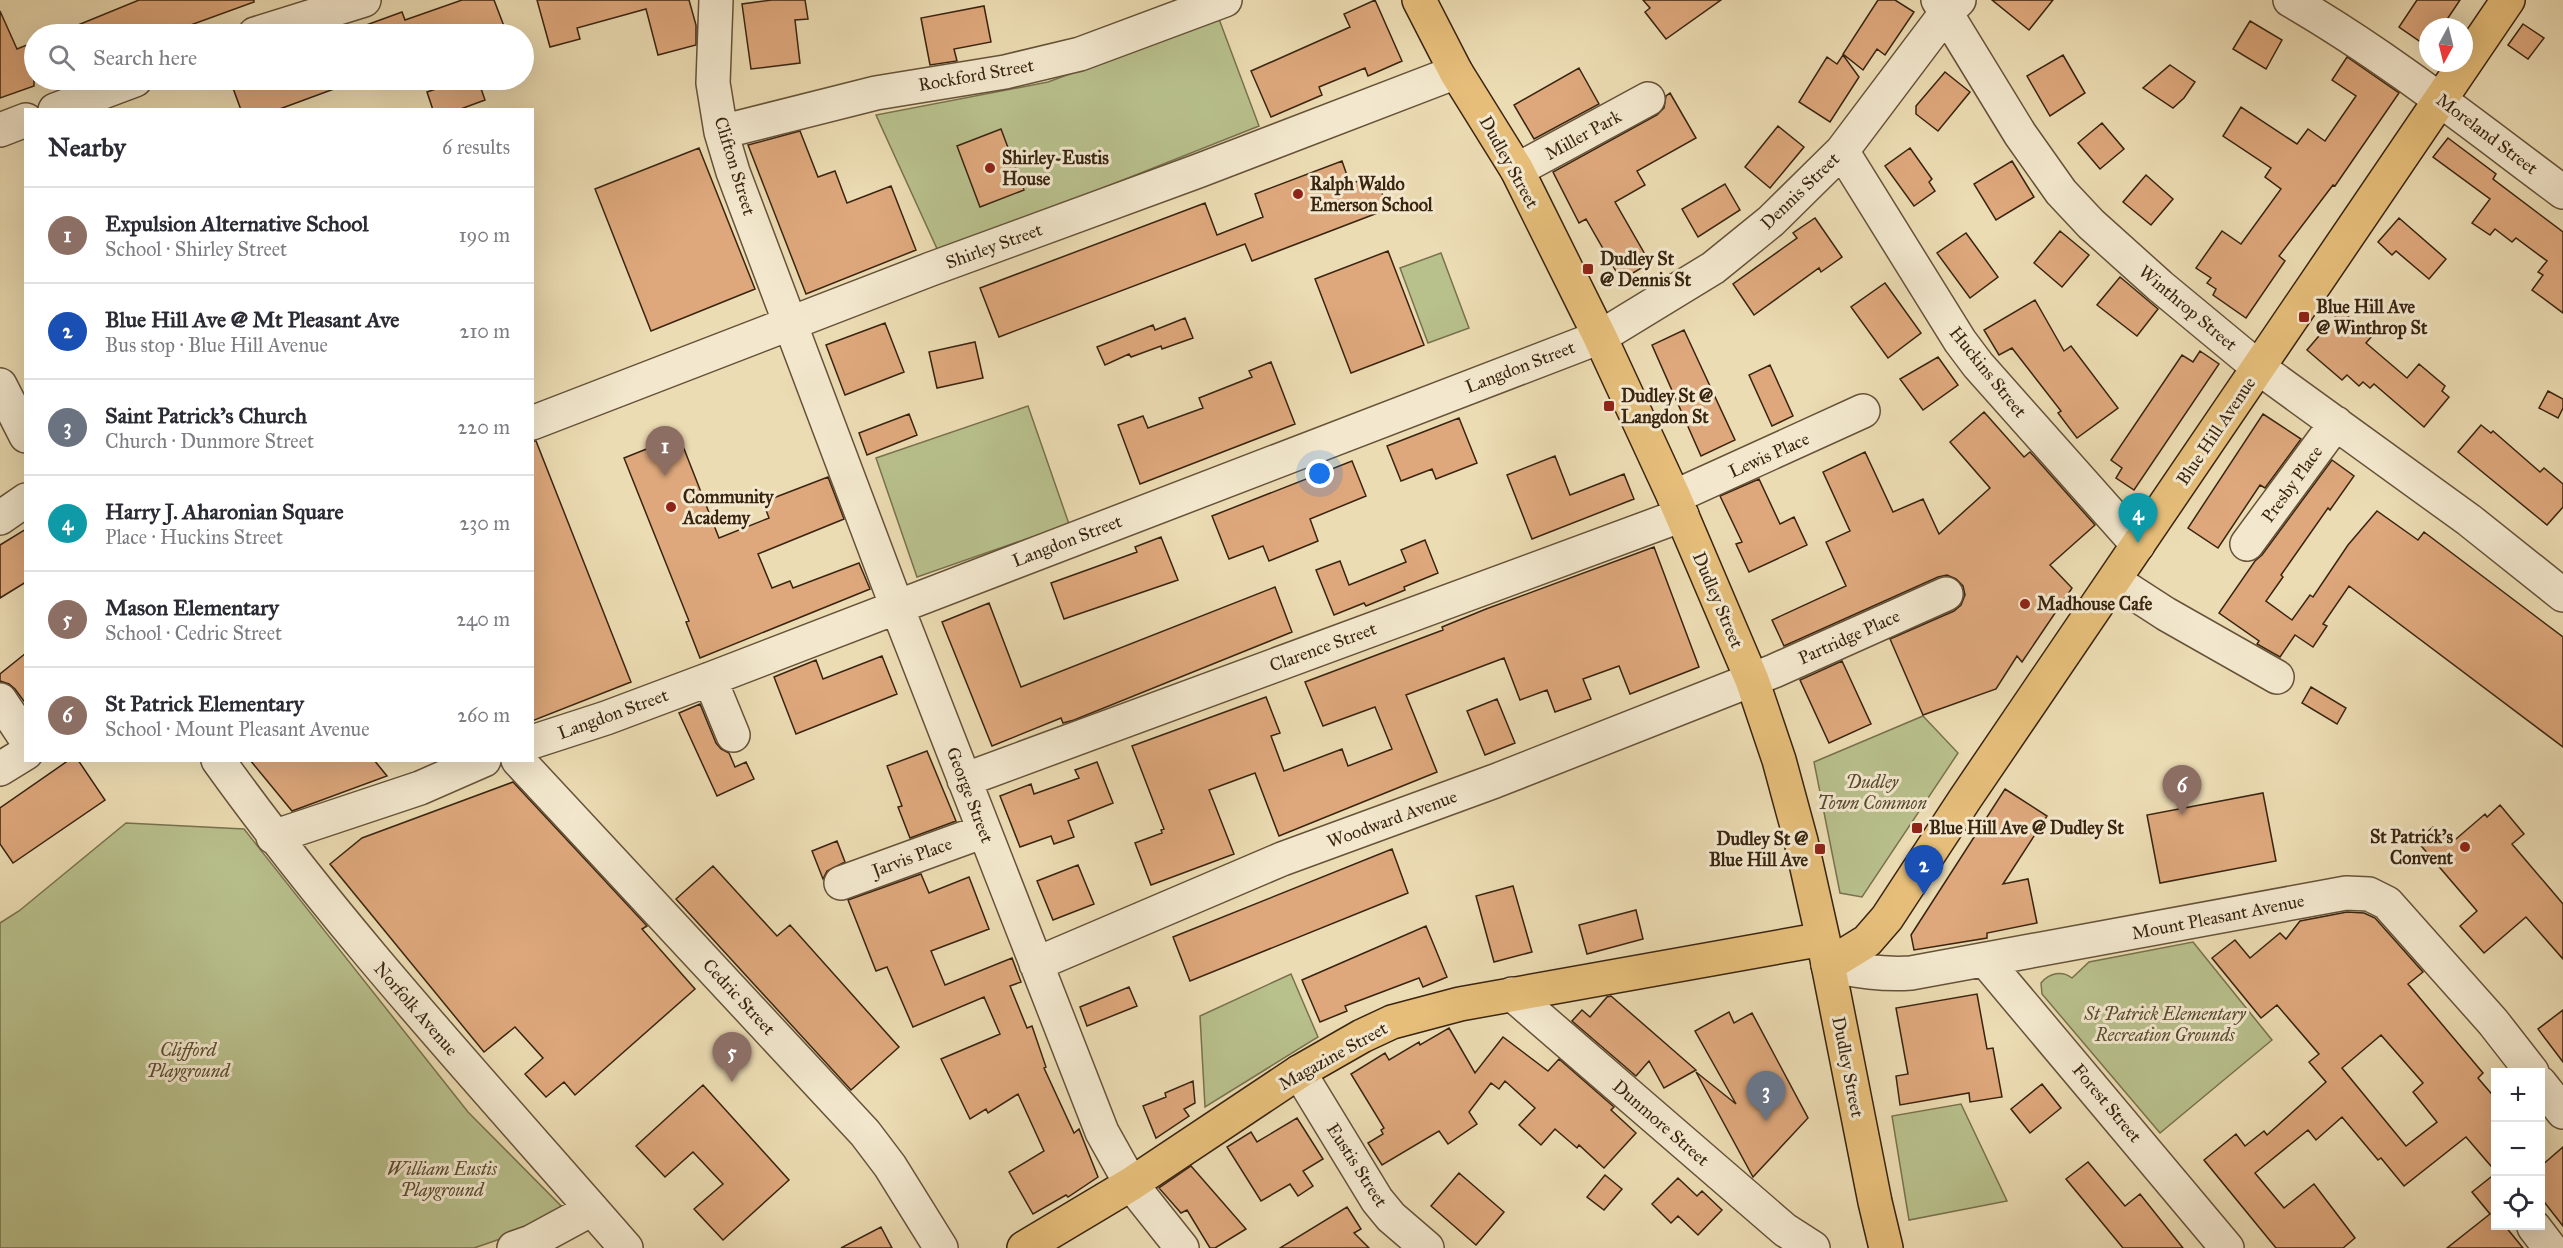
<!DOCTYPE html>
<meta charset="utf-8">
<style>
:root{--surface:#fff;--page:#f2f2f3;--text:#2b2b33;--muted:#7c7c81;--line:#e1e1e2;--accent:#db2777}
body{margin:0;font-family:"IM FELL Great Primer",serif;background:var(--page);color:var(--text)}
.controls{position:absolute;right:18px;bottom:18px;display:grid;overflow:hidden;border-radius:0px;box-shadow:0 6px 24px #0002}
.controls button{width:54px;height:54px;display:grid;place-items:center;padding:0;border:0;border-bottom:2px solid var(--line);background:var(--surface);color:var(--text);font:30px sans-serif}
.compass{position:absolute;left:2419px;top:18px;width:54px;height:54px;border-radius:50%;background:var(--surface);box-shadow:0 6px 24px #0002;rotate:187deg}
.you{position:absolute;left:1320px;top:474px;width:21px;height:21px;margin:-15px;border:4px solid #fff;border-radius:50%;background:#1a73e8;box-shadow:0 0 0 9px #1a73e833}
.badge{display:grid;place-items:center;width:39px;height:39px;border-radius:50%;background:var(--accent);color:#fff;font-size:20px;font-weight:700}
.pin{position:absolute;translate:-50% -50px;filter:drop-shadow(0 2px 3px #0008)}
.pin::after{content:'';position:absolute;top:32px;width:21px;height:18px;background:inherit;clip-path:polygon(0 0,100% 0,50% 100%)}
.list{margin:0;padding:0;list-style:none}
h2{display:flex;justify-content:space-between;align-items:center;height:78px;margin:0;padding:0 24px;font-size:26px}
h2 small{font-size:20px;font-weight:400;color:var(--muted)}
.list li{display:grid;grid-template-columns:39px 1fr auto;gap:18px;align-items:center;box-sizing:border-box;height:96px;padding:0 24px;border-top:2px solid var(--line)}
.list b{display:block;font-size:22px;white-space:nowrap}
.list p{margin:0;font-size:20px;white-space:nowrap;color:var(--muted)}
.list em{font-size:20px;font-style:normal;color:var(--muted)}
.icon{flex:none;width:33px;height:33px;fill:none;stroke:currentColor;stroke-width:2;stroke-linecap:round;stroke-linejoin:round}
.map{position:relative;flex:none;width:2563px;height:1248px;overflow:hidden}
.search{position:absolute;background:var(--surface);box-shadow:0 6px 24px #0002;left:24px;top:24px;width:510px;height:66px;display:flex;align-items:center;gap:15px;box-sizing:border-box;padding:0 21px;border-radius:33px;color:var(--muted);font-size:22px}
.panel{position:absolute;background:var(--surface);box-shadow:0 6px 24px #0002;left:24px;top:108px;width:510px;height:654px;border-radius:0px}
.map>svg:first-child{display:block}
.green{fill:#b8c08c;stroke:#78724e;stroke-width:1.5}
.building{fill:#dea87c;stroke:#392410;stroke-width:1.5;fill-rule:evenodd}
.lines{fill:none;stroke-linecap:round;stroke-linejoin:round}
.minor-casing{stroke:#665239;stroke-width:36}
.major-casing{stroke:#392410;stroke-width:36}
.minor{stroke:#f3e8ce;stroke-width:33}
.major{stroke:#e6be7a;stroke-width:33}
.poi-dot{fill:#8f2418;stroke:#f3e8ce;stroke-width:2}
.labels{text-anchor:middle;stroke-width:6;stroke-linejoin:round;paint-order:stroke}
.street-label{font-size:18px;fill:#392410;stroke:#f3e8ce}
.poi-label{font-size:18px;font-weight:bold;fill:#392410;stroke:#f3e8ce;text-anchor:start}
.park-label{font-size:18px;font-style:italic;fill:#594b2f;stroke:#f3e8ce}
</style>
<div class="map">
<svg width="2563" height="1248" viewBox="0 0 2563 1248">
<rect width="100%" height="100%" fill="#ecdcb3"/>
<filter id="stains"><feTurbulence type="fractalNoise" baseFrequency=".00333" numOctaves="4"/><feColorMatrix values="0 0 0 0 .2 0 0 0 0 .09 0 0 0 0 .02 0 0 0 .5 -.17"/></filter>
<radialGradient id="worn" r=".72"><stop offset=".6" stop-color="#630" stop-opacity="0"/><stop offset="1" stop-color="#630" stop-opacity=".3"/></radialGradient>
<path class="green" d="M1219,19L1259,126L939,253L876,115L1048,82Z
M1441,253L1469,328L1428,343L1400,268Z
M1028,406L1069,524L917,577L876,458Z
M1923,716L1958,753L1862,897L1840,893L1814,762Z
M126,823L244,829L468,1112L570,1215L474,1248H0V923L19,911Z
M2193,942L2272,1040L2160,1133L2042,994L2041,983C2049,973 2062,970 2072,978L2089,962Z
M1291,974L1318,1037L1205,1107L1200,1016Z
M1961,1104L2007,1201L1909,1220L1892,1116Z"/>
<path class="building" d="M139,0H254V2L166,34H56Z
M462,0H494L507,34H347V32L402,12L405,20Z
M537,0H689L696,25V45L658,55L646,9L577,28L580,39L550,47Z
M772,0H805L808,19L795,20L800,63L751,69L742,4Z
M1375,0L1402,61L1368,76L1365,68L1319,87L1322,95L1271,117L1251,71L1350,27L1344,14Z
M1643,0H1721L1666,39L1645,12L1650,8Z
M1878,0H1895L1914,12L1885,55L1877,49L1863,70L1843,54Z
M1992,0H2053L2029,30Z
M2417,0H2460L2442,27H2428V47L2399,27Z
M984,6L991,42L954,49L957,61L930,65L921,18Z
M0,11L17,49L34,42V86L0,98Z
M2250,21L2282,40L2266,69L2233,49Z
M2523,24L2544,38L2528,59L2508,45Z
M1843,55L1859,77L1830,122L1799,102L1827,57L1837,64Z
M2063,55L2085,93L2050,116L2027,76Z
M2347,57L2399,93L2335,186L2333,185L2279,256L2285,261L2246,318L2213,295L2216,289L2207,283L2211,278L2196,268L2222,231L2241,244L2281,189L2265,177L2271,168L2223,136L2241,107L2297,144L2308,129L2325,141L2356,96L2332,80Z
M2170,65L2195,82L2184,98L2173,108L2143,88Z
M1579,68L1599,104L1534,139L1514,105Z
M1945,72L1970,92L1938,131L1916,114V106Z
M230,80H353V82L277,110H241Z
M462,80H478L485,100L458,110H433L427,92Z
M1670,93L1696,138L1637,171L1645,185L1615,202L1650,263L1621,280L1586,219L1579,223L1553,172L1657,115L1664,108L1666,96Z
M2102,123L2124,149L2100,169L2078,143Z
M1778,126L1804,147L1770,188L1745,167Z
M1001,129L1024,190L980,207L957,146Z
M800,131L818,177L835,171L847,203L891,186L916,250L806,294L748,145Z
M2448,138L2496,174L2493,179L2563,232V313L2532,290L2543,275L2538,272L2547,261L2516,238L2512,242L2495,229L2490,235L2472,223L2490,199L2433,157Z
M699,148L755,289L651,331L595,189Z
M1910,148L1932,179L1929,182L1935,191L1914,206L1885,166Z
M1342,161L1350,184L1375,175L1388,209L1252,261L1245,244L999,337L980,288L1205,203L1217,235L1263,217L1255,194Z
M2012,161L2034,197L1996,220L1974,184Z
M2146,175L2173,199L2151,225L2123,202Z
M1725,184L1740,210L1698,237L1682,209Z
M1815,218L1842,257L1821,272L1819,268L1754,315L1733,284L1797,238L1793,233Z
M2399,218L2446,259L2429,279L2396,251L2392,255L2378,242Z
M2060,231L2089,255L2062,287L2034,263Z
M1966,233L1998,277L1970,298L1937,253Z
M1388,251L1424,345L1351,373L1315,279Z
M2120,277L2158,309L2137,336L2097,305Z
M1885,283L1921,333L1888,358L1851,307Z
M2035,300L2064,351L2071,346L2118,408L2077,438L2058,413L2061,411L2012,348L1999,355L1984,330Z
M2341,310L2371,337L2366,343L2407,378L2419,364L2445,386L2442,391L2449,397L2424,427L2374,384L2370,388L2363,382L2359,386L2347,375L2342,380L2307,350Z
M1185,318L1193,338L1162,349L1161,346L1131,357L1129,354L1105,365L1097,347L1153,325L1155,330Z
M885,323L904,372L845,395L826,345Z
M1684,330L1735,440L1701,456L1652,345Z
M975,342L983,378L937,388L929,352Z
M2200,351L2219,364L2134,490L2116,478L2122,468L2111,460L2182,355L2193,362Z
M1938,357L1958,385L1923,410L1900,379Z
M1271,362L1295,424L1140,484L1118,425L1143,416L1148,428L1203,408L1199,398L1252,377L1249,371Z
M1770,365L1793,416L1772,426L1749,375Z
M2548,391L2563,399V408L2558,418L2539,408Z
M1984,412L2024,457L2030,452L2095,525L2050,565L2072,588L2022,662L2017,656L1996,689L1923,715L1890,639L1954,611L1961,605L1965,595L1963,586L1956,579L1947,575L1938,577L1784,646L1772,620L1846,586L1826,542L1850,531L1823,472L1865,452L1893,512L1923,499L1939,534L1990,488L1950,442Z
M909,414L917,435L867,455L859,433Z
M2263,414L2301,439L2265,488L2260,485L2218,548L2188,528Z
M1459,418L1477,463L1436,479L1432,469L1401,481L1387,446Z
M2481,425L2491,433L2493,431L2540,472L2544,468L2563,484V507L2547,525L2458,452Z
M679,436L719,538L769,518L763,502L828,477L844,519L758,554L772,588L790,581L793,588L859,563L870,589L700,658L686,622L689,621L624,458Z
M532,441H536L631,682L532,721Z
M1555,456L1570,495L1624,474L1634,499L1532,539L1507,475Z
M2332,460L2354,476L2330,510L2328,508L2281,575L2283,577L2266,601L2292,620L2310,595L2313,597L2348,545L2377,511L2418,540L2424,532L2563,637V747L2349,586L2323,624L2327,626L2313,647L2295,635L2280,657L2257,644L2259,641L2219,613L2255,561L2262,555Z
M1352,461L1366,496L1310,519L1318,541L1269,561L1263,546L1229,559L1212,516Z
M1759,479L1780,524L1794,517L1807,545L1749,572L1736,544L1742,542L1720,496Z
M26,529V582L0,598V545Z
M1161,537L1178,580L1064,619L1051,583L1137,552L1135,547Z
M1425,540L1438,573L1404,587L1405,590L1366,606L1364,603L1334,615L1316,570L1340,561L1349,585L1406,562L1401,550Z
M1654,547L1699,667L1630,694L1619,666L1583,679L1591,699L1555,712L1547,690L1520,700L1504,658L1406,695L1437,772L1279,836L1255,773L1209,790L1234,854L1151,885L1135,843L1162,833L1161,830L1164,829L1132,746L1266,697L1280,733L1271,736L1284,771L1342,749L1348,766L1392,749L1375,707L1323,726L1305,682L1443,630L1442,627L1486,609Z
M1275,587L1292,632L1074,720L1063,723L1061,718L992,746L942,622L989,603L1021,687Z
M26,653V704L15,689L9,684L0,681V674Z
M882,656L897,694L796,734L774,677L816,660L823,679Z
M1842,661L1871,724L1829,743L1800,680Z
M2311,687L2346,708L2337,724L2302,703Z
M1497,699L1515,743L1485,755L1467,711Z
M700,704L716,743L721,749L729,753L735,767L746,762L754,779L717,796L679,713Z
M927,751L956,821L910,838L898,807L902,806L887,766Z
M69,760H78L105,800L13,863L0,844V808Z
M250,760H374L387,776L292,811Z
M1097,762L1113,803L1068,821L1074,837L1054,844L1051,836L1020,847L1000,796L1031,784L1034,794L1079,778L1075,770Z
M513,782L647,926L642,929L695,989L575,1095L564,1082L546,1097L525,1074L543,1058L515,1027L484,1052L330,864L362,838Z
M2005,789L2047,816L2003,884L2028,879L2037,923L1987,933V938L1914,950L1911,935Z
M2263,793L2276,861L2160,883L2147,815Z
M2500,805L2524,834L2512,844L2563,904V959L2526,917L2484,953L2460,926L2477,911L2417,841L2433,827L2449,845L2485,814L2487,817Z
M837,841L845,862L827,871L823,879L812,851Z
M1392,849L1408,893L1190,981L1173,937Z
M1078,865L1094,904L1053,920L1037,881Z
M713,866L777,936L790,925L899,1047L851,1090L676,899Z
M921,874L929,893L969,877L989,929L931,951L945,985L1012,958L1021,982L1010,986L1027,1028L1032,1026L1046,1067L1044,1068L1074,1133L1079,1129L1098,1177L1068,1197L1066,1195L1033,1214L1009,1172L1044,1151L1018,1094L988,1113L986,1109L970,1119L941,1059L1000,1034L984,997L913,1027L887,967L876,971L848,900Z
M1513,886L1532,952L1494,962L1476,896Z
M1636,910L1643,939L1587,954L1579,925Z
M2347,912L2364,913L2375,918L2423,972L2408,984L2483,1073L2478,1078L2496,1099V1172L2466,1137L2404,1186L2381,1158L2378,1160L2342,1117L2316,1140L2308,1130L2255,1173L2284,1208L2314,1184L2355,1238L2343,1248H2276L2204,1160L2236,1134L2245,1146L2264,1131L2267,1135L2326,1082L2309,1062L2319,1054L2277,1005L2261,1018L2212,958L2235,940L2250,958L2280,933L2286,939L2300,921ZM2381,1035L2423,1083L2413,1092L2437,1122L2406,1146L2342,1068Z
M1426,926L1447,977L1423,987L1419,978L1345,1006L1347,1011L1320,1022L1302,980Z
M1129,987L1137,1006L1087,1026L1080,1007Z
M1977,994L1987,1049L1993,1048L2002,1097L1970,1102L1969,1093L1900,1105L1896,1076L1908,1074L1896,1008Z
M1611,996L1696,1070L1664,1088L1649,1061L1636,1076L1572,1021L1582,1010L1590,1017L1607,997Z
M2563,1010V1062L2538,1029Z
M1729,1012L1734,1023L1752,1013L1808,1118L1753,1177L1696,1072L1736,1104L1695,1031Z
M1449,1028L1475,1073L1503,1037L1548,1071L1559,1059L1614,1107L1611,1110L1636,1133L1604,1168L1579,1145L1577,1148L1555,1129L1541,1145L1519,1125L1535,1108L1505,1081L1499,1089L1491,1083L1469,1112L1477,1124L1448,1144L1439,1131L1382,1165L1368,1143L1383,1134L1381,1130L1384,1128L1351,1074L1385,1053L1389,1060L1419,1042L1420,1045Z
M1193,1081L1195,1103L1184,1109L1189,1116L1156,1138L1143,1106L1166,1097L1165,1093Z
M2042,1084L2061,1108L2030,1133L2011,1109Z
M703,1085L789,1180L723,1240L694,1209L723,1184L693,1152L665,1177L636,1146Z
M1297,1118L1323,1159L1303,1171L1313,1186L1298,1196L1290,1184L1261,1201L1227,1147L1251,1132L1257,1142Z
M2563,1147V1226L2541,1198V1166Z
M2088,1162L2125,1206L2140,1194L2183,1248H2123L2066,1179Z
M1191,1166L1246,1229L1215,1248H1210L1187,1210L1181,1213L1159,1188Z
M1459,1173L1504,1212L1476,1245L1431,1206Z
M2496,1173V1226H2505L2523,1248H2447L2490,1214L2472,1192Z
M1605,1175L1622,1189L1604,1210L1587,1197Z
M1678,1178L1697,1196L1702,1191L1722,1210L1698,1235L1678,1216L1671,1223L1652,1204Z
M1347,1207L1361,1229L1354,1233L1369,1248H1280Z
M881,1227L892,1248H841Z"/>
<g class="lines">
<g class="minor-casing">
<path id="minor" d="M716,0L713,83L721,132L733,172L897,607L1102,1132L1131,1184L1182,1248
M1938,0L2020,134L2061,192L2091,224L2160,286L2259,368L2469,520L2563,595
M2290,0C2387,56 2473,125 2563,192
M255,34L364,0
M55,110L135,80
M0,130L26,120
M721,132L876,93L1005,72L1080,54L1225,0
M1842,151L1960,341L1978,365L2138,545
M1517,170L1648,99
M0,385L26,436
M532,423L931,269L1198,171L1456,72
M1674,497L1863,411
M0,518L26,500
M2247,544L2336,423
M2115,581L2166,614L2277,677
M710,679L733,735
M0,700L26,739
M532,742L606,718L710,679L1600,337L1713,268L1771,221L1842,151L1946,13L1959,0
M218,760C342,933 487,1088 626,1248
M518,760L865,1133L890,1166L941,1248
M0,769L26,753
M964,780L1682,515
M273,837L420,788L484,760
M841,883L984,831
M1985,960L2227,1248
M1036,964L1282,859L1495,781L1774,671L1946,594
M1828,965C1857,971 1883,975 1911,973L2346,893L2369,894L2387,903L2493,1022L2532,1072
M1512,994L1785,1230L1813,1248
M1299,1072L1377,1200L1391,1217L1427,1248
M2540,1083L2563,1112
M2534,1227L2550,1248
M514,1248L531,1242L592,1209"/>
</g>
<g class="major-casing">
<path id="major" d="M1419,0L1456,72L1517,170L1600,337L1674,497L1752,680L1779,760L1801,841L1823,939L1875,1202L1886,1248
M1828,965L1867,941L1887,918L1965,799L2508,0
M1024,1248L1131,1184L1299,1072L1362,1036L1392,1022L1460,1004L1823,939"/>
</g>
<use href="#minor" class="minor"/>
<use href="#major" class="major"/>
</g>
<g class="poi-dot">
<circle cx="990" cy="168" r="6"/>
<circle cx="1298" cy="194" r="6"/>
<rect x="1582" y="263" width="12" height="12" rx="3"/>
<rect x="2298" y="311" width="12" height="12" rx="3"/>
<rect x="1603" y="400" width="12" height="12" rx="3"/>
<circle cx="671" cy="507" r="6"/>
<circle cx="2025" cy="604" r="6"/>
<rect x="1911" y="822" width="12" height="12" rx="3"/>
<circle cx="2465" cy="847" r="6"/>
<rect x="1814" y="843" width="12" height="12" rx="3"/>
</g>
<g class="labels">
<g class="street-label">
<text transform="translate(976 75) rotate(-10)" y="6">Rockford Street</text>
<text transform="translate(2487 134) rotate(37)" y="6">Moreland Street</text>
<text transform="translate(1583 135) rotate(-29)" y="6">Miller Park</text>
<text transform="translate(1509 162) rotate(61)" y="6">Dudley Street</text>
<text transform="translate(735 166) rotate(73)" y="6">Clifton Street</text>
<text transform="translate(1800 191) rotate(-44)" y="6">Dennis Street</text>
<text transform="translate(994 246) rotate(-20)" y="6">Shirley Street</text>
<text transform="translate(2188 308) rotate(40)" y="6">Winthrop Street</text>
<text transform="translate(1520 367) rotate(-21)" y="6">Langdon Street</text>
<text transform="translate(1988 372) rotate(51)" y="6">Huckins Street</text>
<text transform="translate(2216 431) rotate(-56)" y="6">Blue Hill Avenue</text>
<text transform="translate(1769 455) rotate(-24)" y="6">Lewis Place</text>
<text transform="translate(2292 484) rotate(-54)" y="6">Presby Place</text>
<text transform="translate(1067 541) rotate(-21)" y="6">Langdon Street</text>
<text transform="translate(1718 600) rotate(67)" y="6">Dudley Street</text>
<text transform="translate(1849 637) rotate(-24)" y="6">Partridge Place</text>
<text transform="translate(1323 647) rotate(-20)" y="6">Clarence Street</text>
<text transform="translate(613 714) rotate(-20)" y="6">Langdon Street</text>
<text transform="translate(970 795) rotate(69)" y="6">George Street</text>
<text transform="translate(1392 819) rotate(-20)" y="6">Woodward Avenue</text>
<text transform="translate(912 857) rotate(-20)" y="6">Jarvis Place</text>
<text transform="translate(2218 917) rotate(-11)" y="6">Mount Pleasant Avenue</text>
<text transform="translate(739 997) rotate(47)" y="6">Cedric Street</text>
<text transform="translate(416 1009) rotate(49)" y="6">Norfolk Avenue</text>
<text transform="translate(1333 1056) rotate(-29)" y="6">Magazine Street</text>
<text transform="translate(1848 1067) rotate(79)" y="6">Dudley Street</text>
<text transform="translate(2107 1103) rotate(50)" y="6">Forest Street</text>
<text transform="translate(1661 1123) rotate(41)" y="6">Dunmore Street</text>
<text transform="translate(1357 1165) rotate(57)" y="6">Eustis Street</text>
</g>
<g class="poi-label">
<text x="1002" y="164">Shirley-Eustis<tspan x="1002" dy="21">House</tspan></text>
<text x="1310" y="190">Ralph Waldo<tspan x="1310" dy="21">Emerson School</tspan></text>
<text x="1600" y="265">Dudley St<tspan x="1600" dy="21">@ Dennis St</tspan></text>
<text x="2316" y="313">Blue Hill Ave<tspan x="2316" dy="21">@ Winthrop St</tspan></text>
<text x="1621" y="402">Dudley St @<tspan x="1621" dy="21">Langdon St</tspan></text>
<text x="683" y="503">Community<tspan x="683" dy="21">Academy</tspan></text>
<text x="2037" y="610">Madhouse Cafe</text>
<text x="1929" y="834">Blue Hill Ave @ Dudley St</text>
<text x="2453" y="843" text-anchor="end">St Patrick's<tspan x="2453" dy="21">Convent</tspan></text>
<text x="1808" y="845" text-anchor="end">Dudley St @<tspan x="1808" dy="21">Blue Hill Ave</tspan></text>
</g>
<g class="park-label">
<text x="1872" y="788">Dudley<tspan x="1872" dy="21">Town Common</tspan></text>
<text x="2165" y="1020">St Patrick Elementary<tspan x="2165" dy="21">Recreation Grounds</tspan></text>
<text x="188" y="1056">Clifford<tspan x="188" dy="21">Playground</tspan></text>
<text x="442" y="1175">William Eustis<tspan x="442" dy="21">Playground</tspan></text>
</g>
</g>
<rect width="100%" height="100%" filter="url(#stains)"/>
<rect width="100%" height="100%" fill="url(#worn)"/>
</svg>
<div class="controls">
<button>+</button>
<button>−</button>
<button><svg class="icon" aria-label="locate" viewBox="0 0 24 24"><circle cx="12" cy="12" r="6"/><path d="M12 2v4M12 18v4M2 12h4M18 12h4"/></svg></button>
</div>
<svg class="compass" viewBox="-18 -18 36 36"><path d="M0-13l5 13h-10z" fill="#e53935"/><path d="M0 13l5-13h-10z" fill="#7c7c81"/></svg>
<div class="you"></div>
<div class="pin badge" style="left:665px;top:476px;background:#8d6e63">1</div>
<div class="pin badge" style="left:1924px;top:895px;background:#1a4fb4">2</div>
<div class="pin badge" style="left:1766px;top:1121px;background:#6b7280">3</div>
<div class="pin badge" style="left:2138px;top:543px;background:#0f9aa8">4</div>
<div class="pin badge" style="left:732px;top:1082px;background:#8d6e63">5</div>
<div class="pin badge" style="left:2182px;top:815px;background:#8d6e63">6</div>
<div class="search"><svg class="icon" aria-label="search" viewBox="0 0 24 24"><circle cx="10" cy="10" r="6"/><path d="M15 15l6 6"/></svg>Search here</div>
<section class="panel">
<h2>Nearby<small>6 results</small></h2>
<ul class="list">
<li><span class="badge" style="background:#8d6e63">1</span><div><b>Expulsion Alternative School</b><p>School · Shirley Street</p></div><em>190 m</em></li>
<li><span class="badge" style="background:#1a4fb4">2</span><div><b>Blue Hill Ave @ Mt Pleasant Ave</b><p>Bus stop · Blue Hill Avenue</p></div><em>210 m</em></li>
<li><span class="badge" style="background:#6b7280">3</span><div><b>Saint Patrick's Church</b><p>Church · Dunmore Street</p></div><em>220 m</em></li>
<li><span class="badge" style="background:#0f9aa8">4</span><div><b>Harry J. Aharonian Square</b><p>Place · Huckins Street</p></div><em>230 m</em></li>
<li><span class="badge" style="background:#8d6e63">5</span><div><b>Mason Elementary</b><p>School · Cedric Street</p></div><em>240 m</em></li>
<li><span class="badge" style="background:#8d6e63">6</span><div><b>St Patrick Elementary</b><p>School · Mount Pleasant Avenue</p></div><em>260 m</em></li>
</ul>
</section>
</div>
